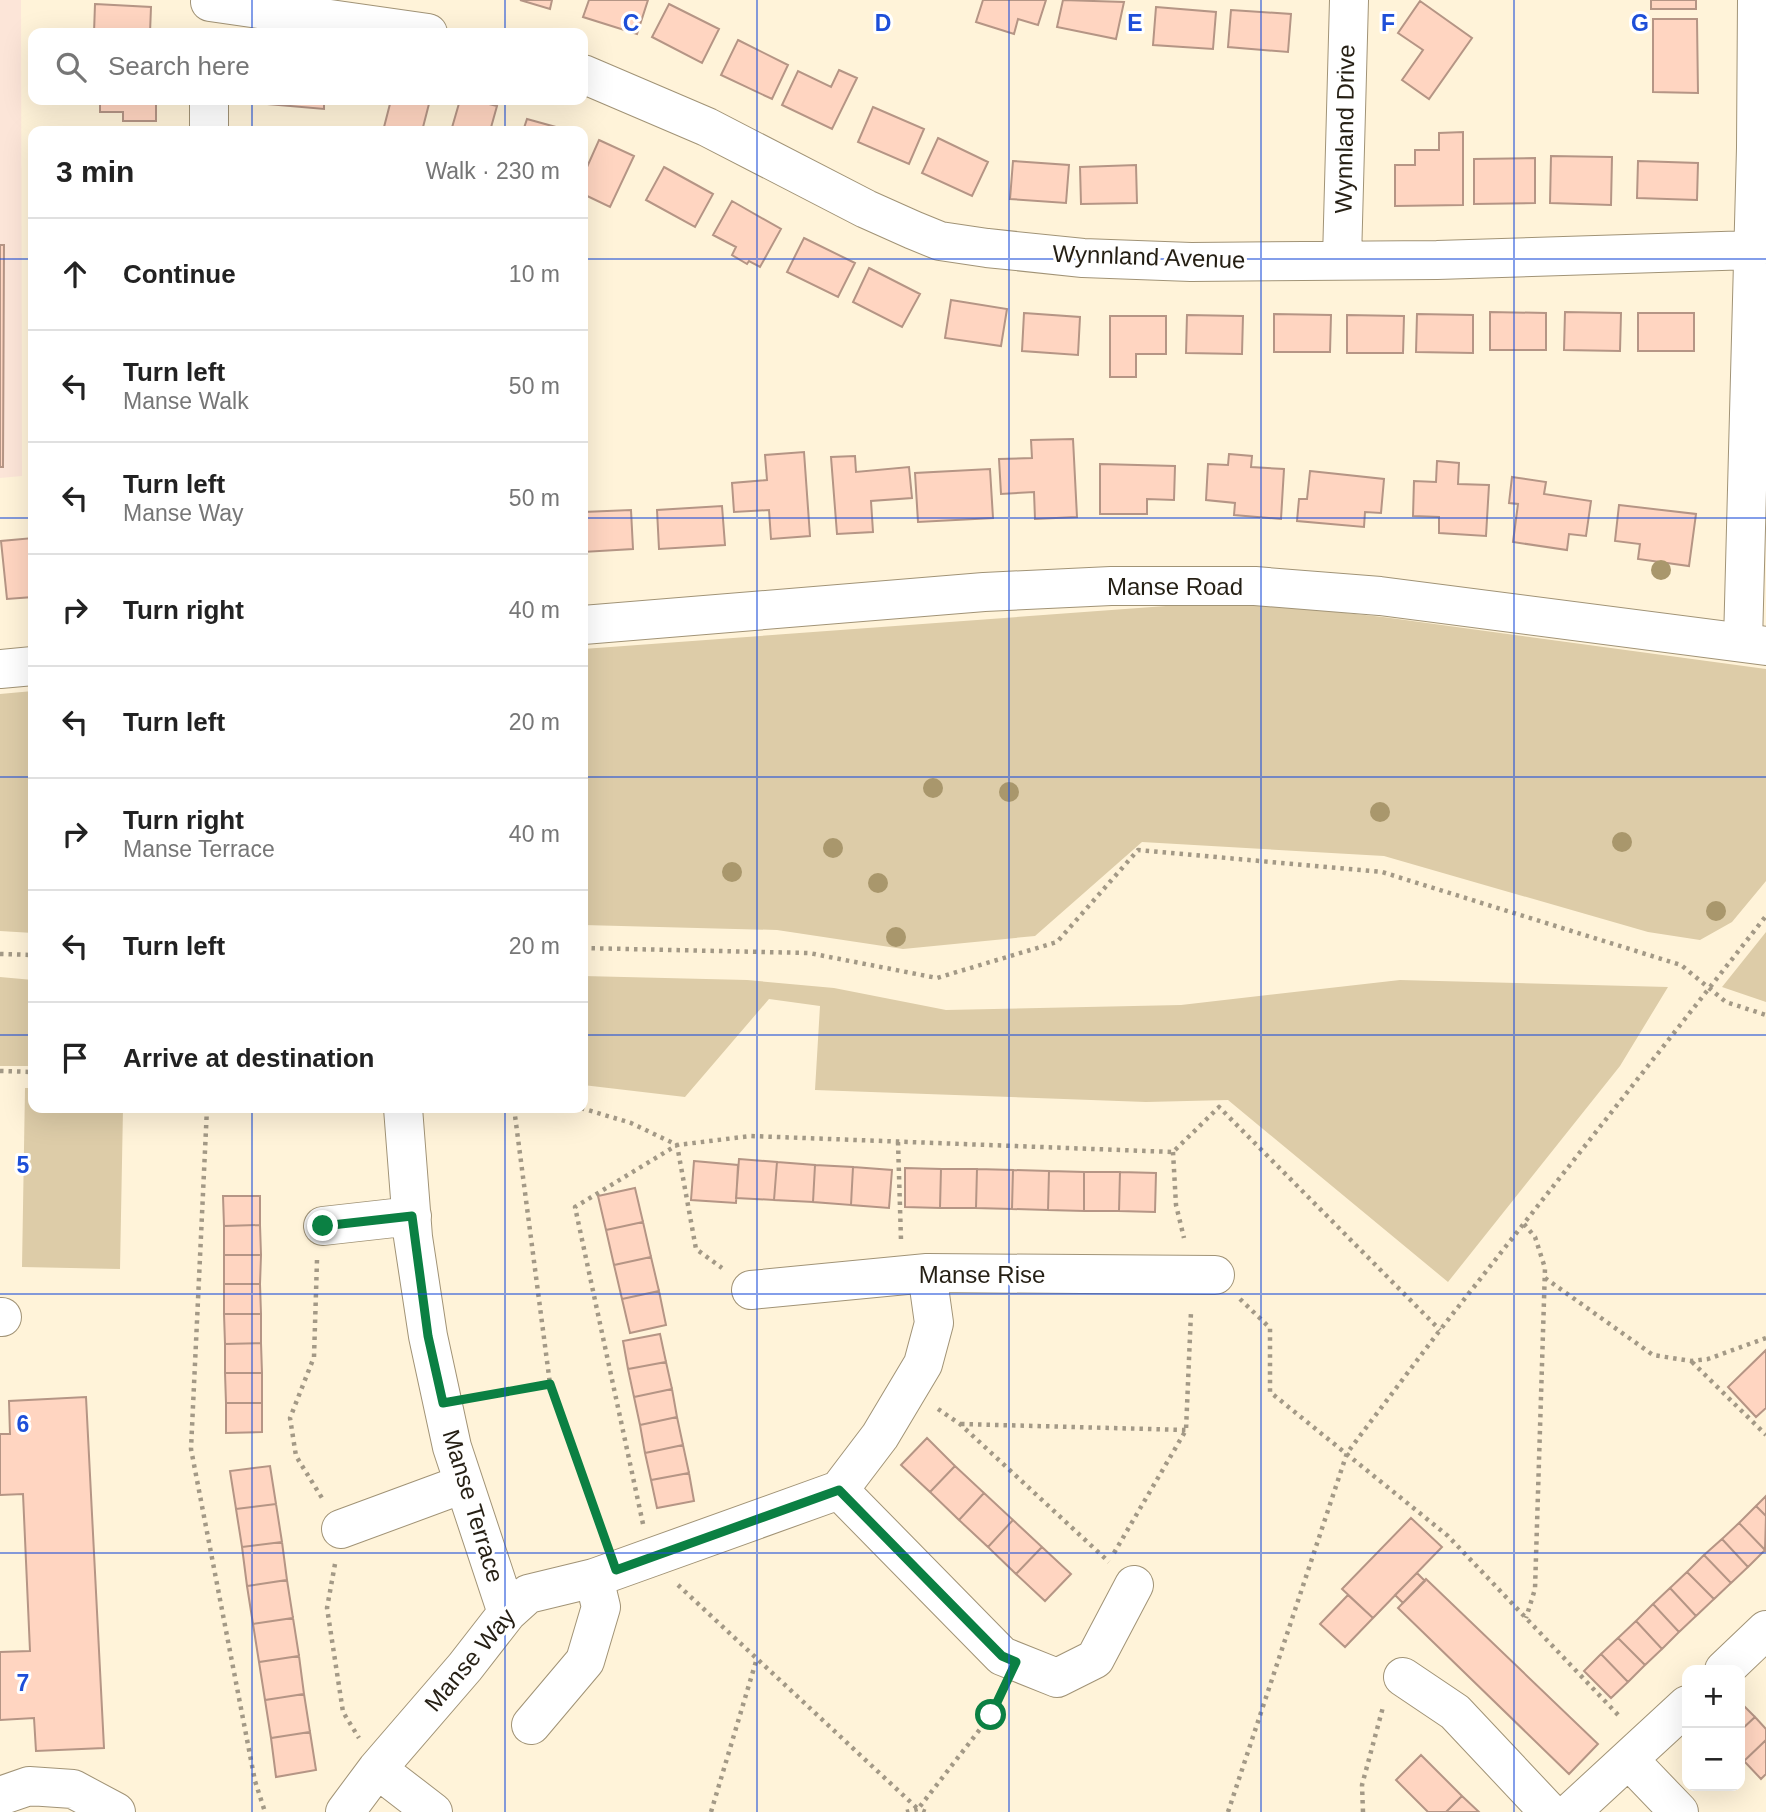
<!DOCTYPE html>
<meta charset="utf-8">
<style>
:root{--surface:#fff;--page:#f2f2f2;--text:#222;--muted:#767676;--line:#e0e0e0}
body{margin:0;font-family:Arial,sans-serif;background:var(--page);color:var(--text)}
.controls{position:absolute;right:21px;bottom:21px;display:grid;overflow:hidden;border-radius:14px;box-shadow:0 7px 28px #0002}
.controls button{width:63px;height:63px;display:grid;place-items:center;padding:0;border:0;border-bottom:2px solid var(--line);background:var(--surface);color:var(--text);font:35px sans-serif}
.stop{position:absolute;width:21px;height:21px;margin:-16px;border:5px solid #0b8043;border-radius:50%;background:#fff}
.stop.end{background:#0b8043;border-color:#fff;box-shadow:0 2px 7px #0008}
.list{margin:0;padding:0;list-style:none}
h2{display:flex;justify-content:space-between;align-items:center;height:91px;margin:0;padding:0 28px;font-size:30px}
h2 small{font-size:23px;font-weight:400;color:var(--muted)}
.list li{display:grid;grid-template-columns:46px 1fr auto;gap:21px;align-items:center;box-sizing:border-box;height:112px;padding:0 28px;border-top:2px solid var(--line)}
.list b{display:block;font-size:26px;white-space:nowrap}
.list p{margin:0;font-size:23px;white-space:nowrap;color:var(--muted)}
.list em{font-size:23px;font-style:normal;color:var(--muted)}
.icon{flex:none;width:38px;height:38px;fill:none;stroke:currentColor;stroke-width:2;stroke-linecap:round;stroke-linejoin:round}
.map{position:relative;flex:none;width:1766px;height:1812px;overflow:hidden}
.search{position:absolute;background:var(--surface);box-shadow:0 7px 28px #0002;left:28px;top:28px;width:560px;height:77px;display:flex;align-items:center;gap:18px;box-sizing:border-box;padding:0 24px;border-radius:14px;color:var(--muted);font-size:26px}
.panel{position:absolute;background:var(--surface);box-shadow:0 7px 28px #0002;left:28px;top:126px;width:560px;height:987px;border-radius:14px}
.map>svg:first-child{display:block}
.industrial{fill:#fce5d8}
.green{fill:#ddcca8}
.building{fill:#ffd5c1;stroke:#b59585;stroke-width:2}
.lines{fill:none;stroke-linecap:round;stroke-linejoin:round}
.minor-casing{stroke:#a19376;stroke-width:40}
.major-casing{stroke:#a19376;stroke-width:40}
.path{stroke:#a39986;stroke-width:4.5;stroke-dasharray:3.5 5;stroke-linecap:butt}
.minor{stroke:#fff;stroke-width:38}
.major{stroke:#fff;stroke-width:38}
.tree{fill:#a9976c}
.route{stroke:#0b8043;stroke-width:9}
.grid{fill:none;stroke:#1d4ed8;stroke-width:2;stroke-opacity:0.55}
.labels{text-anchor:middle;stroke-width:6;stroke-linejoin:round;paint-order:stroke}
.street-label{font-size:24px;fill:#251f14;stroke:#fff}
.grid-label{font-size:23px;text-anchor:middle;font-weight:bold;fill:#1d4ed8;stroke:#fff;stroke-width:6;stroke-linejoin:round;paint-order:stroke}
</style>
<div class="map">
<svg width="1766" height="1812" viewBox="0 0 1766 1812">
<rect width="100%" height="100%" fill="#fff3d9"/>
<path class="industrial" d="M0,0H21L22,476L0,478Z"/>
<path class="green" d="M1234,601L1383,617L1766,669V881L1732,922L1700,940L1648,932L1384,856L1142,842L1035,936L903,949L777,930L583,925V649Z
M33,691V933L0,931V694Z
M1766,932V1002L1722,987Z
M583,976L747,980L834,988L946,1010L1181,1005L1400,980L1668,987L1620,1066L1448,1282L1228,1100L1146,1102L815,1090L820,1006L769,999L685,1097L583,1085Z
M0,977L33,980V1066H0Z
M25,1088H33V1108H123L120,1269L22,1267Z"/>
<path class="building" d="M520,0H552L550,9Z
M589,0H648L637,34L583,17Z
M983,0H1046L1038,25L1018,19L1014,34L976,22Z
M1063,0L1124,2L1116,39L1057,27Z
M1651,0H1696V9H1651Z
M1420,1L1472,38L1429,99L1402,80L1423,50L1398,33Z
M95,4L151,7L150,33H94Z
M669,4L719,29L702,63L652,37Z
M1156,7L1216,12L1213,49L1153,45Z
M1231,10L1291,14L1288,52L1228,47Z
M1653,19H1697L1698,93L1653,92Z
M738,40L788,65L772,99L721,75Z
M839,70L857,78L832,129L782,105L798,71L831,87Z
M100,100H156V121H123V112H100Z
M268,100H324V109L268,104Z
M391,100H430L422,131H383Z
M460,100H473L497,106L490,131H451Z
M873,107L924,129L909,164L858,142Z
M527,119L563,129L562,131H523Z
M1463,132V205L1395,206V165H1415V150H1439V133Z
M938,138L988,162L972,196L922,173Z
M599,140L634,156L610,207L583,194V176Z
M1551,156L1612,157L1611,205L1550,203Z
M1535,158V203L1474,204V159Z
M1013,161L1069,165L1066,203L1010,199Z
M1638,161L1698,163L1697,200L1637,198Z
M1136,165L1137,203L1081,204L1080,167Z
M664,167L713,194L695,227L646,200Z
M732,201L781,229L760,267L749,261L747,264L732,255L736,247L713,235Z
M804,238L855,263L838,297L787,272Z
M0,245H4L3,467H0Z
M869,268L920,294L902,327L853,302Z
M951,300L1007,309L1001,346L945,338Z
M1490,312L1546,313V350H1490Z
M1565,312L1621,313L1620,351L1564,350Z
M1024,313L1080,317L1078,355L1022,351Z
M1638,313H1694V351H1638Z
M1274,314L1331,315L1330,352H1274Z
M1417,314L1473,315V353L1416,352Z
M1187,315L1243,316L1242,354L1186,353Z
M1347,315L1404,316L1403,353H1347Z
M1110,316H1166V354H1136V377H1110Z
M1073,439L1077,517L1035,519L1034,492L1001,494L999,459L1032,458L1031,440Z
M804,452L810,536L771,539L769,510L734,512L732,483L767,480L765,455Z
M1229,454L1252,456L1251,467L1284,469L1281,519L1234,515L1235,503L1206,500L1208,464L1228,465Z
M855,456L856,472L909,467L912,498L871,501L873,532L837,534L831,457Z
M1437,461L1459,463L1458,484L1489,485L1486,536L1439,533V517L1413,516L1414,481L1436,482Z
M1100,464L1175,466L1174,500L1147,499V514H1100Z
M990,469L993,518L918,522L915,473Z
M1310,471L1384,479L1381,513L1365,512L1364,527L1297,521L1299,499H1307Z
M1512,477L1546,482L1544,494L1591,501L1586,536L1569,534L1567,550L1513,542L1518,504L1509,503Z
M1619,505L1696,514L1689,566L1638,559L1640,544L1615,541Z
M722,506L725,545L659,549L657,510Z
M631,510L633,549L583,552V512Z
M33,538V597L7,599L1,541Z
M739,1159L777,1162L774,1200L736,1198Z
M694,1161L738,1165L736,1203L691,1200Z
M777,1162L815,1165L813,1202L774,1200Z
M815,1165L853,1167L851,1205L813,1202Z
M853,1167L892,1170L889,1208L851,1205Z
M905,1168L941,1169L940,1208L905,1207Z
M941,1169H977L976,1208H940Z
M977,1169L1013,1170L1012,1209L976,1208Z
M1013,1170L1049,1171L1048,1210L1012,1209Z
M1049,1171L1084,1172V1211L1048,1210Z
M1084,1172H1120L1119,1211H1084Z
M1120,1172L1156,1173L1155,1212L1119,1211Z
M635,1188L643,1222L606,1230L598,1196Z
M223,1196H260V1225L224,1226Z
M643,1222L651,1257L614,1265L606,1230Z
M260,1225L261,1255H224V1226Z
M224,1255H261L260,1284H224Z
M651,1257L659,1291L622,1299L614,1265Z
M224,1284H260L261,1314H224Z
M659,1291L666,1325L630,1333L622,1299Z
M224,1314H261V1343L225,1344Z
M660,1334L666,1362L628,1369L623,1341Z
M261,1343L262,1373H225V1344Z
M1766,1350V1408L1756,1417L1728,1387Z
M666,1362L672,1389L634,1397L628,1369Z
M225,1373H262V1403H226Z
M672,1389L677,1417L640,1425L634,1397Z
M86,1397L104,1748L36,1751L34,1718L0,1720V1652L30,1651L23,1494L0,1495V1434H10L9,1401Z
M226,1403H262V1432L226,1433Z
M677,1417L683,1445L645,1453L640,1425Z
M927,1438L955,1466L930,1492L901,1465Z
M683,1445L689,1473L651,1480L645,1453Z
M270,1466L276,1504L236,1509L230,1471Z
M955,1466L984,1493L959,1520L930,1492Z
M689,1473L694,1501L657,1508L651,1480Z
M984,1493L1013,1520L988,1547L959,1520Z
M1766,1496V1516L1756,1506Z
M276,1504L282,1542L242,1547L236,1509Z
M1756,1506L1766,1516L1765,1550L1739,1523Z
M1411,1518L1442,1547L1373,1618L1342,1589Z
M1013,1520L1042,1547L1016,1574L988,1547Z
M1739,1523L1765,1550L1748,1567L1722,1539Z
M1722,1539L1748,1567L1731,1583L1704,1555Z
M282,1542L287,1580L247,1586L242,1547Z
M1042,1547L1071,1574L1045,1601L1016,1574Z
M1704,1555L1731,1583L1714,1599L1687,1572Z
M1687,1572L1714,1599L1696,1616L1670,1588Z
M1417,1573L1425,1581L1403,1603L1395,1595Z
M1426,1579L1598,1744L1569,1774L1398,1608Z
M287,1580L293,1618L253,1624L247,1586Z
M1670,1588L1696,1616L1679,1632L1653,1604Z
M1348,1595L1373,1618L1345,1647L1320,1624Z
M1653,1604L1679,1632L1662,1649L1636,1621Z
M293,1618L299,1656L259,1662L253,1624Z
M1636,1621L1662,1649L1645,1665L1618,1638Z
M1618,1638L1645,1665L1628,1682L1601,1654Z
M1601,1654L1628,1682L1611,1698L1584,1671Z
M299,1656L304,1694L265,1700L259,1662Z
M304,1694L310,1732L271,1738L265,1700Z
M1740,1702L1755,1717L1740,1731Z
M1755,1717L1766,1729V1740L1744,1761L1740,1757V1731Z
M310,1732L316,1770L276,1777L271,1738Z
M1766,1740V1774L1761,1779L1744,1761Z
M1421,1755L1462,1796L1446,1812H1428L1396,1780Z
M1462,1796L1479,1812H1446Z"/>
<g class="lines">
<g class="minor-casing">
<path id="minor" d="M210,2L428,33
M583,74L707,127L866,209L913,230L940,241L987,248L1083,258L1191,262L1437,260L1753,250
M209,131V100
M1342,259L1349,0
M1743,642L1756,148L1757,0
M403,1108L413,1237L428,1336L452,1447L507,1613
M323,1226L412,1216
M751,1290L927,1273L1215,1275
M0,1317H2
M839,1490L1002,1656L1057,1678L1095,1659L1134,1585
M341,1529L463,1484
M1724,1670L1766,1630
M1403,1677L1455,1712L1549,1812
M531,1725L585,1661L601,1607L594,1578
M1629,1760L1679,1812
M377,1769L433,1812
M0,1796L29,1786L73,1789L116,1812
M345,1812L377,1769L465,1667L507,1613L528,1594L594,1578L839,1490L880,1436L923,1364L934,1323L927,1273
M1571,1812L1687,1705"/>
</g>
<g class="major-casing">
<path id="major" d="M583,625L984,592L1111,586H1255L1380,596L1766,646
M0,669L33,666"/>
</g>
<path class="path" d="M583,948L809,953L937,978L1057,942L1138,850L1382,872L1681,965L1726,1002L1766,1015
M0,954L33,955
M0,1071L33,1072
M207,1108L191,1449L255,1781L265,1812
M514,1108L550,1384L604,1536
M581,1108L631,1123L677,1145L696,1249L722,1268
M898,1142L901,1240
M1173,1152L1176,1205L1184,1238
M1524,1224L1535,1237L1545,1268L1535,1589L1526,1618
M317,1260L314,1357L290,1418L296,1456L322,1498
M1545,1278L1653,1355L1691,1361L1708,1359L1766,1338
M1240,1299L1270,1328V1392L1448,1536L1621,1718
M1692,1362L1766,1435
M479,1397L550,1384
M938,1409L960,1424L1109,1562
M961,1424L1186,1430
M643,1524L575,1207L677,1145L751,1136L1173,1152L1219,1107L1440,1330
M1114,1553L1186,1430L1191,1312
M335,1564L327,1608L343,1712L359,1738
M678,1585L918,1809L991,1715L1001,1693
M711,1812L757,1658
M906,1812L918,1809L926,1812
M1228,1812L1347,1453L1440,1330L1766,916
M1363,1812L1362,1785L1383,1707"/>
<use href="#minor" class="minor"/>
<use href="#major" class="major"/>
</g>
<g class="tree">
<circle cx="1661" cy="570" r="10"/>
<circle cx="933" cy="788" r="10"/>
<circle cx="1009" cy="792" r="10"/>
<circle cx="1380" cy="812" r="10"/>
<circle cx="1622" cy="842" r="10"/>
<circle cx="833" cy="848" r="10"/>
<circle cx="732" cy="872" r="10"/>
<circle cx="878" cy="883" r="10"/>
<circle cx="1716" cy="911" r="10"/>
<circle cx="896" cy="937" r="10"/>
</g>
<g class="lines">
<path class="route" d="M323,1226L412,1216L428,1336L443,1403L550,1384L616,1570L839,1490L1002,1656L1016,1662L991,1715"/>
</g>
<path class="grid" d="M252,0V33M505,0V33M757,0V1812M1009,0V1812M1261,0V1812M1514,0V1812M252,100V131M505,100V131M0,259H33M583,259H1766M0,518H33M583,518H1766M0,777H33M583,777H1766M0,1035H33M583,1035H1766M252,1108V1812M505,1108V1812M0,1294H1766M0,1553H1766"/>
<g class="labels">
<g class="street-label">
<text transform="translate(1345 129) rotate(-89)" y="8">Wynnland Drive</text>
<text transform="translate(1149 257) rotate(2)" y="8">Wynnland Avenue</text>
<text x="1175" y="595">Manse Road</text>
<text x="982" y="1283">Manse Rise</text>
<text transform="translate(473 1506) rotate(73)" y="8">Manse Terrace</text>
<text transform="translate(470 1660) rotate(-50)" y="8">Manse Way</text>
</g>
</g>
<g class="grid-label">
<text x="631" y="31">C</text>
<text x="883" y="31">D</text>
<text x="1135" y="31">E</text>
<text x="1388" y="31">F</text>
<text x="1640" y="31">G</text>
<text x="23" y="1173">5</text>
<text x="23" y="1432">6</text>
<text x="23" y="1691">7</text>
</g>
</svg>
<div class="controls">
<button>+</button>
<button>−</button>
</div>
<div class="stop" style="left:991px;top:1715px"></div>
<div class="stop end" style="left:323px;top:1226px"></div>
<div class="search"><svg class="icon" aria-label="search" viewBox="0 0 24 24"><circle cx="10" cy="10" r="6"/><path d="M15 15l6 6"/></svg>Search here</div>
<section class="panel">
<h2>3 min<small>Walk · 230 m</small></h2>
<ul class="list">
<li><svg class="icon" aria-label="ahead" viewBox="0 0 24 24"><path d="M12 20V5M6 11l6-6 6 6"/></svg><div><b>Continue</b></div><em>10 m</em></li>
<li><svg class="icon" aria-label="left" viewBox="0 0 24 24"><path d="M17 20v-9H6M10 6l-5 5 5 5"/></svg><div><b>Turn left</b><p>Manse Walk</p></div><em>50 m</em></li>
<li><svg class="icon" aria-label="left" viewBox="0 0 24 24"><path d="M17 20v-9H6M10 6l-5 5 5 5"/></svg><div><b>Turn left</b><p>Manse Way</p></div><em>50 m</em></li>
<li><svg class="icon" aria-label="right" viewBox="0 0 24 24"><path d="M7 20v-9h11M14 6l5 5-5 5"/></svg><div><b>Turn right</b></div><em>40 m</em></li>
<li><svg class="icon" aria-label="left" viewBox="0 0 24 24"><path d="M17 20v-9H6M10 6l-5 5 5 5"/></svg><div><b>Turn left</b></div><em>20 m</em></li>
<li><svg class="icon" aria-label="right" viewBox="0 0 24 24"><path d="M7 20v-9h11M14 6l5 5-5 5"/></svg><div><b>Turn right</b><p>Manse Terrace</p></div><em>40 m</em></li>
<li><svg class="icon" aria-label="left" viewBox="0 0 24 24"><path d="M17 20v-9H6M10 6l-5 5 5 5"/></svg><div><b>Turn left</b></div><em>20 m</em></li>
<li><svg class="icon" aria-label="arrive" viewBox="0 0 24 24"><path d="M6 21V4h12l-3 4 3 4H6"/></svg><div><b>Arrive at destination</b></div></li>
</ul>
</section>
</div>
